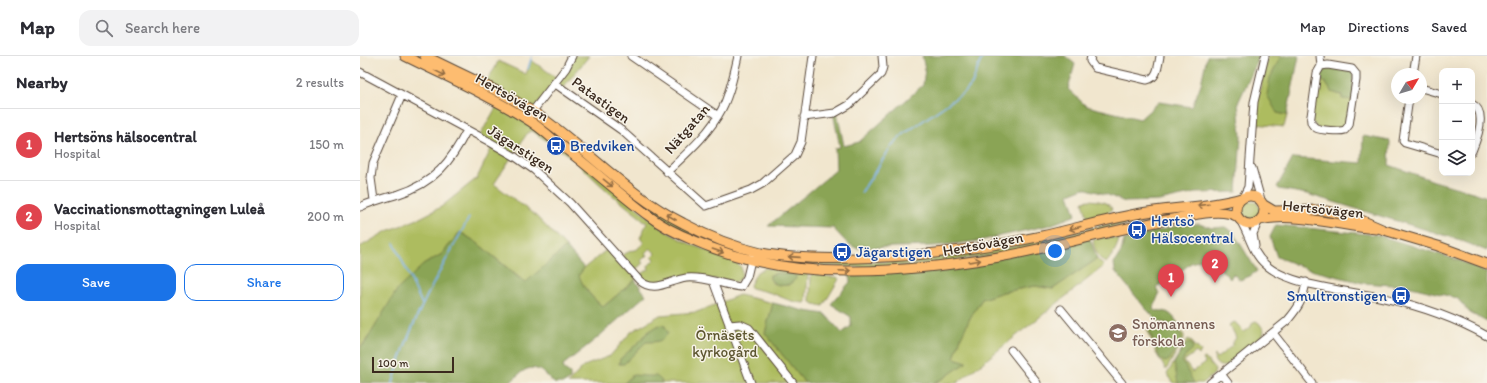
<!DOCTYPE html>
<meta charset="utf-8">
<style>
:root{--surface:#fff;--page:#f2f2f3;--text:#2b2b33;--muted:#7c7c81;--line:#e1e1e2;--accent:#1a73e8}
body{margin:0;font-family:Itim,sans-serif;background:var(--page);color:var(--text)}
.controls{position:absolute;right:12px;top:12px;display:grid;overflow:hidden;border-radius:8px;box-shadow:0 4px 16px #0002}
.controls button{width:36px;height:36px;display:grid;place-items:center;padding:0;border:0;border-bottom:1px solid var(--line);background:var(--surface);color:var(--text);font:20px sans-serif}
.compass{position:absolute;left:1031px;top:12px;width:36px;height:36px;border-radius:50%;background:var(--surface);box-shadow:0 4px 16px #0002;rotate:52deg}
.scale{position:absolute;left:12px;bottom:10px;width:82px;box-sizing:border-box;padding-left:4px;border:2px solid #3b2a1e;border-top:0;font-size:11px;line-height:14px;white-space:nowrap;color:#3b2a1e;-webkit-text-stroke:3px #f7f3e8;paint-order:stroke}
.you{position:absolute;left:695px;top:195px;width:14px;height:14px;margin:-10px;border:3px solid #fff;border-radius:50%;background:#1a73e8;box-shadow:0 0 0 6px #1a73e833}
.badge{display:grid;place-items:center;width:26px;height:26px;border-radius:50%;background:var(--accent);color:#fff;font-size:13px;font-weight:700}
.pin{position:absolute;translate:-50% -33px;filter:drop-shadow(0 1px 2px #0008)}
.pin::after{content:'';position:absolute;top:21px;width:14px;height:12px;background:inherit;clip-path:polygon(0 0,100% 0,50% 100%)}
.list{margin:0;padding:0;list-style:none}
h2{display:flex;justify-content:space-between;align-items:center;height:52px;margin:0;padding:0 16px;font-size:17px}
h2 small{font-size:13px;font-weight:400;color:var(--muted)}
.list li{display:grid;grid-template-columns:26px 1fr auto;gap:12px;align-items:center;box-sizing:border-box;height:72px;padding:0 16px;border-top:1px solid var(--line)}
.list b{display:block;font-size:15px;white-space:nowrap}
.list p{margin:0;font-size:13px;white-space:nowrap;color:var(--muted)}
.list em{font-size:13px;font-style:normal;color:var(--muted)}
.actions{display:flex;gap:8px;padding:12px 16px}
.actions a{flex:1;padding:9px 0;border:1px solid var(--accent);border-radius:12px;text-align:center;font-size:14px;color:var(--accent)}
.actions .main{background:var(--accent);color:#fff}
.icon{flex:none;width:22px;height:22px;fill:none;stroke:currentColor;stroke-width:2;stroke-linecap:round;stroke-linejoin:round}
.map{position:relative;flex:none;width:1127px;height:327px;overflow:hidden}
header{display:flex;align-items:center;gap:24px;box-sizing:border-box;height:56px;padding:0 20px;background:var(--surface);border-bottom:1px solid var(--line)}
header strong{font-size:19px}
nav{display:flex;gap:22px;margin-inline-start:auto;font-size:14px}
.search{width:280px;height:36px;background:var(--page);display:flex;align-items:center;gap:10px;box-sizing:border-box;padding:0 14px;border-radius:12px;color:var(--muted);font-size:15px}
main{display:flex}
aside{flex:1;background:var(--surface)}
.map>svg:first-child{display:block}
.green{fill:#adbc5e;stroke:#74733e;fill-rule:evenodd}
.forest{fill:#8aa455;stroke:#62673a}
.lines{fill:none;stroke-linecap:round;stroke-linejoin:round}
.stream{stroke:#81b6ef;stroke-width:1.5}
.minor-casing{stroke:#564638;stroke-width:9}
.major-casing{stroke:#564638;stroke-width:11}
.minor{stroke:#fff;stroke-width:7}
.major{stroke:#fdbc70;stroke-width:9}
.oneway{stroke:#926c43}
.labels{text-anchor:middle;stroke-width:3;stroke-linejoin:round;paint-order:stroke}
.street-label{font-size:15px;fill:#3b2a1e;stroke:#f7f3e8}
.transit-label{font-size:15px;fill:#164399;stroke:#f7f3e8;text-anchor:start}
.education-label{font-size:15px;fill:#785e54;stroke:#f7f3e8;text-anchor:start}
.park-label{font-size:15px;fill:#5d5631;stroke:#f7f3e8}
</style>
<header>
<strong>Map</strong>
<div class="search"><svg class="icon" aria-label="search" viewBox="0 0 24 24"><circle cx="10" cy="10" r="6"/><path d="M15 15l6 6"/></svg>Search here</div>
<nav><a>Map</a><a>Directions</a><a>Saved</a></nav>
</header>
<main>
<aside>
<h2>Nearby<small>2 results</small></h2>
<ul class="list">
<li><span class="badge" style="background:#e0444e">1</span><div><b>Hertsöns hälsocentral</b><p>Hospital</p></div><em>150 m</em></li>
<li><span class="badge" style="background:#e0444e">2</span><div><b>Vaccinationsmottagningen Luleå</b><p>Hospital</p></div><em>200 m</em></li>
</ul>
<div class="actions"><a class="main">Save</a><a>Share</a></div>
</aside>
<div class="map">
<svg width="1127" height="327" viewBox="0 0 1127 327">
<rect width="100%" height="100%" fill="#f7f3e8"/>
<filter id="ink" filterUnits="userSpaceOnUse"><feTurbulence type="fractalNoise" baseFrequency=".025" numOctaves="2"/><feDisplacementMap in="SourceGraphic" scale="8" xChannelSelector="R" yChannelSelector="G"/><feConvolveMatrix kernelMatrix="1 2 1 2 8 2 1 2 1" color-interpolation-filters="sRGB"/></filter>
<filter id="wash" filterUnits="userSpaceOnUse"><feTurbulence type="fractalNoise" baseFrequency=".012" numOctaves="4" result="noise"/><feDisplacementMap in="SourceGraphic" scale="16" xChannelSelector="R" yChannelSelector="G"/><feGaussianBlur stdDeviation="0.9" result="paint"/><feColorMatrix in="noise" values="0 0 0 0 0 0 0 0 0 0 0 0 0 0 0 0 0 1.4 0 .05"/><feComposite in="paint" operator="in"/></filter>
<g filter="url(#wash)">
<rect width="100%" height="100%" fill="#f1e6ce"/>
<path class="green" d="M213,0H229L202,33L194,27L172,56L137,33L127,24L135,12L138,5L166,18L171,4L197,22Z
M908,0H921L918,5L917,57L927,59L924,71L895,68L896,49Z
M956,23L965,26L972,36L994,44L988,71L958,73L950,63Z
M138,48L167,63L307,176L332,189L375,205L381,211L382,218L381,222L375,226L354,223L307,225L296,227L283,224L279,220L289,213L288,210L295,203L292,200L295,197L290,192L285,197L287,199L281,205L283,207L275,214L262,199L273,194H276L284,187L280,182L287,167L245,133L212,102L172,75L168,76L134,128L176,160L206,191L166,227L116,186L100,176L82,198L63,209L0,292V191L25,176L58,163L81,151L117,122L133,89L119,81Z
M194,74L263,132L373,192L372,196L332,181L293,159L192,76Z
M729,144C738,145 748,145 752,153L748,157L728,164L723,146L724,145Z
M882 154a9 9 0 1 1 18 0a9 9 0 1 1-18 0Z
M874,148L873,155L787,164L744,173L647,196L583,206L518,211H483L424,208L423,205L518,206L583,201L646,192L785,160Z
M744,181L759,183C757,192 752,200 746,207C738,204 734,192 733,184Z
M250,191L277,222L243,251C232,242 224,232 218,219L224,212Z
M737,203L744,210L597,327H573L584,322L606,306L594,302L601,281L610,262L622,243L643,236L675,230L693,233Z
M405,212L448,217L446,246L445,247C429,246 425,242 411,237C405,235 398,234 391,232L390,229L397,216ZM417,217L431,218L429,229H420L412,227L410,219Z
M451,218C460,218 469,222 477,221L479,223L463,250L454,248L450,245Z
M379,239L413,247L405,277L445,327H208L224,310L250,300L271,276L300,259L337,256Z
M896,265L899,267L904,274L903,279L865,310C858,312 852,305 855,299L857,302L873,289L872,287L876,282L874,277L869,270L870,268L875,266L884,276L890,272L893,266Z
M789,270C799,270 819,270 824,279V283L806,314L796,297L787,273Z
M828,283L832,285L834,290L838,292L841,296L839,299L836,296L824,305L832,316L845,307L843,303L845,302L855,314L854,318L843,327H814L807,318Z"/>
<path class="forest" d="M562,0H705L715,8L708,33L726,50L780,63L799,46L832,51L841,28L847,0H898L895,10L878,47L881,80L877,136L836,137L799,145L765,146L748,139L724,132L709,138L716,159L690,169L618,185L574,190L496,192L487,187L473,172L408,170L476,114L475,92L480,91L473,57L477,56L484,90L499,86L563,29L565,13Z
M921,0H939L927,59L917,57L907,39L910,22Z
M962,10L993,13L994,44L982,43V39L972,36L965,26L956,23Z
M1003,80L1030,85L1029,109L1074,125L1116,137L1127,141V195L1097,183L947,138L919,133L917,131L933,102L1002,107Z
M839,168L852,172L865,171L873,176L897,215L890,220L880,224L873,218L870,223L853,205L841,204L831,207L815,220L796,231L799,238L793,253L795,255C809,253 813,260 820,270L799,266L786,253L755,215L754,207L761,196L764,184L820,169Z
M916,169L1017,179L1101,205L1127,217V266L1110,257L1097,242L1047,230L1003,227L947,213L917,201L910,181Z
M100,176L116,186L165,227L206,191L224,212L219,219C223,232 232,242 243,251L275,224L286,239L236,283L203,309L204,313L210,317V323L204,327H194C187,319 177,308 165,314C159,317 154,323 150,327H0V292L5,287L37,234L63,209L82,198Z
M729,180L737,203L693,233L675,230L643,236L622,243L610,262L601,281L594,302L607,306L584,322L573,327H445L405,277L413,247L445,255L465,258L482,277L491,270V261L471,248L490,226L489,215L596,207Z
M417,217L431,218L436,220V222C431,231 416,232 410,223V219Z
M299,269L305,270L308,277C303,286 296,286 286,286L264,308H259L260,303L279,286L288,276Z
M792,272L816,274L821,278L822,285L809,304L805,306L800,303L790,276Z
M830,286L832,289L833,293L827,298L822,305L834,327H818L814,307L825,289Z
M273,319L287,320H296L302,325L301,327H264Z"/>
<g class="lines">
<path class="stream" d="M168,13L172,0
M501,137L533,88L544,78L606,35L612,28L620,6L624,0
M34,187L62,248
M33,327C49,266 79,217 109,162"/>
</g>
</g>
<g filter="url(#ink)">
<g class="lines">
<g class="minor-casing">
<path id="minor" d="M271,0L358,60
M731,0L730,5L735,12L787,24C798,22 798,10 800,0
M960,0L961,10L957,17L951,60C950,65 951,69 956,72C960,74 980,76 985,74L989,69L996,24V18L992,13L968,9L961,10
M0,16L128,85L154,100L174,114L210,147L279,224C294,238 308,225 326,222C344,220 363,229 381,231L387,221L392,200
M1053,18L1056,0
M194,27L261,74L346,150L391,134L402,128L435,99L441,86L453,0
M1061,32L1082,38
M1049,42L1043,85L1045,87L1082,98
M1112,48C1127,55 1118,81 1112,95
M169,60L206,12L212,0
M444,61L475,57L489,49L521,18L523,11L522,0
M892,112L901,144
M307,116C327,97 349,78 362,53C370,37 374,18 378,0
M883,141L888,131L894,46L905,0
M14,144L11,122L13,107L42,39
M0,151C13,145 25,142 39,138C74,127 91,106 107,74
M880,164C889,178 892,197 905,208C928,230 992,235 1024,242C1060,250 1095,262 1127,280
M895,190L893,178L898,166
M353,225L391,327
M701,253L762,327
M369,269L380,268L389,272L433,327
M913,277L952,327
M651,294L677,327
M861,318L868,327
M850,327L927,265C939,251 943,244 946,226"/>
</g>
<g class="major-casing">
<path id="major" d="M45,0C85,20 127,38 165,62C175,68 185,76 194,84C227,108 257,136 289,160C302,170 318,178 333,184C384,207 439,216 496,215C544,215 592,209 639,201C696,191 751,174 807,164C826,161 861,150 878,161
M65,0C105,20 149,38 185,64C232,98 271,141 323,167C347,180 375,191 401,197C433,203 466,203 498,202C562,201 619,193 682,180C713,173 745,164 776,158C811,151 847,152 881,142
M876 154a14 14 0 1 1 28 0a14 14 0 1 1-28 0Z
M904,149L914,155L960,154L976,157L1001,164L1024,174L1078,190L1127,208
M900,164C935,156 980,170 1016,173"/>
</g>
<use href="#minor" class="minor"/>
<use href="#major" class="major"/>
</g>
<defs><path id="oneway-shaft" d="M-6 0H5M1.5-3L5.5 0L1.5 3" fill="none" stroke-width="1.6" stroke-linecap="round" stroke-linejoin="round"/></defs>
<g class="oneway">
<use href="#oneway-shaft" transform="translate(80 17) rotate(26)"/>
<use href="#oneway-shaft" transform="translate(248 127) rotate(39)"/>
<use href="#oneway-shaft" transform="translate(843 149) rotate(173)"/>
<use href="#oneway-shaft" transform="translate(311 161) rotate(-150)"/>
<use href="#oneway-shaft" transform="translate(715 172) rotate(166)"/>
<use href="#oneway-shaft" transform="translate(358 195) rotate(19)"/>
<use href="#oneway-shaft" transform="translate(434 201) rotate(-176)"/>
<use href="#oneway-shaft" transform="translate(615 205) rotate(-9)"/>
<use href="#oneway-shaft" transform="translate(485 215) rotate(2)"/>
</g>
</g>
<defs>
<g id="bus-disc" transform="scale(1)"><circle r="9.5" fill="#1a4fb4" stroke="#f7f3e8"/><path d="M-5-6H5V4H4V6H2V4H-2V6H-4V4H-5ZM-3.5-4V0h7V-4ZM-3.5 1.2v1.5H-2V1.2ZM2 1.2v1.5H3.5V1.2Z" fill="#fff"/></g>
<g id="school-disc" transform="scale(1)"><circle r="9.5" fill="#8d6e63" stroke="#f7f3e8"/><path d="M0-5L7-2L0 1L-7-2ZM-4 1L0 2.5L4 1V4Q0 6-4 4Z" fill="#fff"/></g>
</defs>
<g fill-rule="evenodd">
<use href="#bus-disc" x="196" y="90"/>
<use href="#bus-disc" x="777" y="174"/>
<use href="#bus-disc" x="482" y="196"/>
<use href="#bus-disc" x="1041" y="240"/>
<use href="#school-disc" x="758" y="277"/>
</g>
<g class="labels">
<g class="street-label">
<text transform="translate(152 41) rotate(30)" y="5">Hertsövägen</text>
<text transform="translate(241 44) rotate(36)" y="5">Patastigen</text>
<text transform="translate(327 73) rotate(-49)" y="5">Nätgatan</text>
<text transform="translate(161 93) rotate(33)" y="5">Jägarstigen</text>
<text transform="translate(963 153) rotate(6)" y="5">Hertsövägen</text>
<text transform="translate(623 188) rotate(-10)" y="5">Hertsövägen</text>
</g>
<g class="transit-label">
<text x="210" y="95">Bredviken</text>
<text x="791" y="170">Hertsö<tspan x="791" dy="17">Hälsocentral</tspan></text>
<text x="496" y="201">Jägarstigen</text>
<text x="1027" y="245" text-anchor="end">Smultronstigen</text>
</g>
<g class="education-label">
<text x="772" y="273">Snömannens<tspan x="772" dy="17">förskola</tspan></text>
</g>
<g class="park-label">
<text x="365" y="284">Örnäsets<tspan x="365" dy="17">kyrkogård</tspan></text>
</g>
</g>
</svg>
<div class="controls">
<button>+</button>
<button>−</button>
<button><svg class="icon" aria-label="layers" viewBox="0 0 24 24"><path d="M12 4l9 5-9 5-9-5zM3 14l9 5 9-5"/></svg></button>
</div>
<svg class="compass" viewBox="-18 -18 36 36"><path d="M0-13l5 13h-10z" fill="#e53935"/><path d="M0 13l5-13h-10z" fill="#7c7c81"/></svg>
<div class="scale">100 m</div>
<div class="you"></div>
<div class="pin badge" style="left:811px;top:241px;background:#e0444e">1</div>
<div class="pin badge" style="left:855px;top:227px;background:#e0444e">2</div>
</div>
</main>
